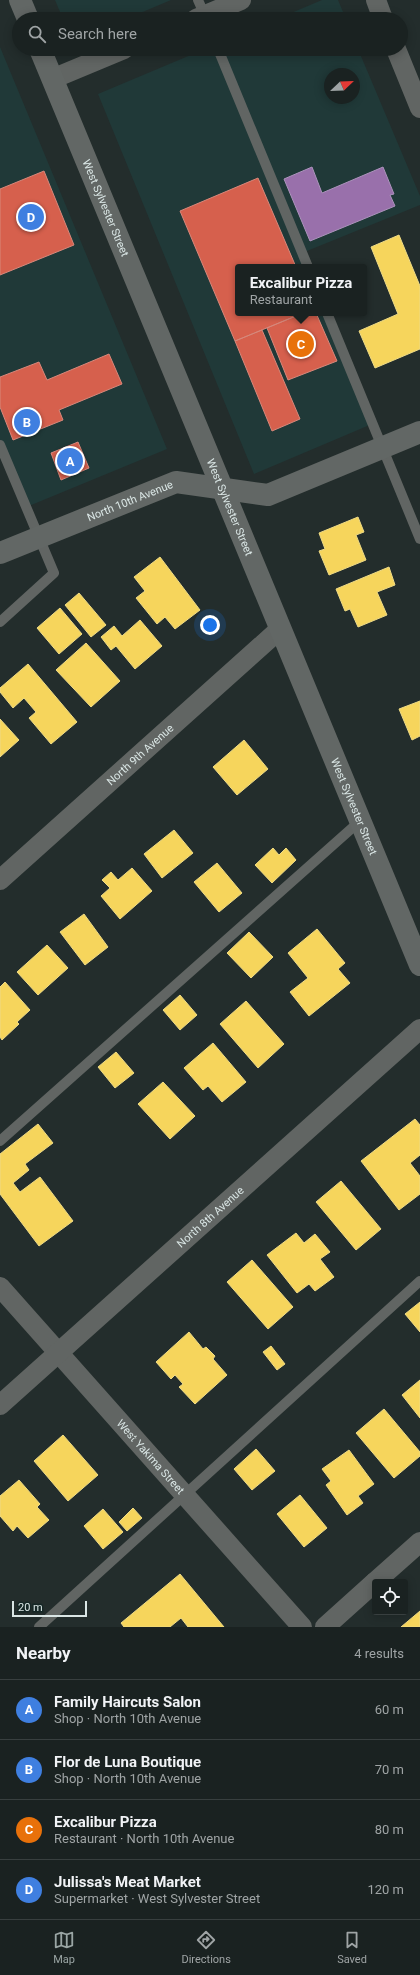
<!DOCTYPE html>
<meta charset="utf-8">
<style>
:root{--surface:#1a2221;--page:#232a2a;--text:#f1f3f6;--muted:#9fa4a5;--line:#383f3f;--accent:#9aa5a4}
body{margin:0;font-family:Roboto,sans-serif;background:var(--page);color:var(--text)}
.controls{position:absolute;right:12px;bottom:12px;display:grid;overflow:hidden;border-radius:4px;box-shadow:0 2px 10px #0003}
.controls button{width:36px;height:36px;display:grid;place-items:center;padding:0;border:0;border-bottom:1px solid var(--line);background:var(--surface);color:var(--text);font:20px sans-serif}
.compass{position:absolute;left:324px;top:68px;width:36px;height:36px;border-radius:50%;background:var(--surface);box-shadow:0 2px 10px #0003;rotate:67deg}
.scale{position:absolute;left:12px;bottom:10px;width:75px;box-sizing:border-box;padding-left:4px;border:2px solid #dae6e5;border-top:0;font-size:11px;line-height:14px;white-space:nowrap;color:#dae6e5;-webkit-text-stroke:3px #152726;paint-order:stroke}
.you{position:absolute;left:210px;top:625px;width:14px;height:14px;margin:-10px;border:3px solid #fff;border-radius:50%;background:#1a73e8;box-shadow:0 0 0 6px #1a73e833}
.badge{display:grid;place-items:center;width:26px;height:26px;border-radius:50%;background:var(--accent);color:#fff;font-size:13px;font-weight:700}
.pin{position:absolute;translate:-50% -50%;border:2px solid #fff;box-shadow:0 1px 4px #0006}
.popup{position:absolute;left:235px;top:264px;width:132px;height:52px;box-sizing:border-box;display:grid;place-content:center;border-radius:4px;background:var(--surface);filter:drop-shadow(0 1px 3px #0005);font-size:13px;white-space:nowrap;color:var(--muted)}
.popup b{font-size:15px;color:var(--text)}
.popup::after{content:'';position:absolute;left:50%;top:100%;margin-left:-8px;border:8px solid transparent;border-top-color:var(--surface)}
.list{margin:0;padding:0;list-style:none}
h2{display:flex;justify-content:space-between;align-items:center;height:52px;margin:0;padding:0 16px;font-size:17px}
h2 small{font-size:13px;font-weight:400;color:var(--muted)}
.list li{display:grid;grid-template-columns:26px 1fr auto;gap:12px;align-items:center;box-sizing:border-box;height:60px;padding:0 16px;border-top:1px solid var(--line)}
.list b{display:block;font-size:15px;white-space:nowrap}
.list p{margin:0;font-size:13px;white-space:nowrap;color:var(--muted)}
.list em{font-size:13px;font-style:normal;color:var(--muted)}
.icon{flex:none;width:22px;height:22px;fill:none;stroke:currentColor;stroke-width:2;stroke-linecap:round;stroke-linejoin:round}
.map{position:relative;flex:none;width:420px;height:1627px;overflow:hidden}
.search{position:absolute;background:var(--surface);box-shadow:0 2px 10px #0003;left:12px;right:12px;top:12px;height:44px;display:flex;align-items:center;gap:10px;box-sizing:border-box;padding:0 14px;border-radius:22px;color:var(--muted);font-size:15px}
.sheet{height:292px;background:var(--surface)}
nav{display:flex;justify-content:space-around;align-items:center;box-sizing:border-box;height:56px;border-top:1px solid var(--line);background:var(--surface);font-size:11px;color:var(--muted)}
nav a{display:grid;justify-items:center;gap:2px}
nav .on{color:var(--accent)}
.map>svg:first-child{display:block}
.built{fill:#203938;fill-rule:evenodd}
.homes{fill:#f6d55c;stroke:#eeda85}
.shops{fill:#d6604d;stroke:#d7887b}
.offices{fill:#9970ab;stroke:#ac93bc}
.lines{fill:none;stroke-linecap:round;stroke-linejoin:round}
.lane{stroke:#616563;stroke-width:10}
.street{stroke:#616563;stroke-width:20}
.secondary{stroke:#626765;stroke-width:22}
.labels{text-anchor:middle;stroke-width:4;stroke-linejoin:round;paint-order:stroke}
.street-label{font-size:11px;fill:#dae6e5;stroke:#152726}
</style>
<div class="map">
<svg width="420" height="1627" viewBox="0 0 420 1627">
<rect width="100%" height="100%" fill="#232d2c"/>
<path class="built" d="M55,0H171L126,19H63Z
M322,0H338L346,19H277Z
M0,47L167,449L24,508L0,450Z
M205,49H358L420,196V205L302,253L308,267H238V313H327L372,424L254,474L98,94ZM330,74H354V98H330Z"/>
<path class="homes" d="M399,235L420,286V349L375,368L359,331L398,314L371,247Z
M358,517L364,532L356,535L366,560L329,575L319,551L325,549L319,533Z
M160,557L200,610L175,629L165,617L157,624L136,598L145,591L134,577Z
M389,567L395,585L377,592L387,615L358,627L350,609L345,611L336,589Z
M79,593L106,625L91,637L65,605Z
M60,608L82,634L59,654L37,628Z
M140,620L162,646L135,669L116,646L111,650L101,637L114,626L122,636Z
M86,643L120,681L91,707L56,670Z
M28,664L77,722L51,744L29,718L36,712L24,698L13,708L0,692V688Z
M420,701V736L412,740L399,709Z
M0,719L19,740L0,757Z
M244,740L268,769L237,795L213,767Z
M174,830L193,853L162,878L144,854Z
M273,848L279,855L286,848L296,860L272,883L255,865Z
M217,863L242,893L219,912L194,882Z
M132,868L152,891L120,919L101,896L110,888L102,880L111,872L118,880Z
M84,914L108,947L85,965L60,932Z
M317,929L345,963L338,969L350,983L309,1016L290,992L308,978L288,953Z
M249,932L273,957L251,978L227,953Z
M47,945L68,968L38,995L17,972Z
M5,982L30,1010L17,1022L19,1024L2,1040L0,1037V987Z
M180,995L197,1015L180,1030L163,1010Z
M246,1001L284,1044L258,1068L220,1024Z
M213,1043L246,1082L222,1102L208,1086L203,1090L184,1068Z
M116,1052L134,1073L115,1088L98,1067Z
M163,1082L195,1116L170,1139L138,1104Z
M415,1119L420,1125V1155L410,1163L420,1176V1194L399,1210L361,1161Z
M38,1124L53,1143L25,1164L29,1170L13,1183L20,1192L40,1177L73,1221L39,1246L0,1194V1154Z
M341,1181L381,1229L356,1250L316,1202Z
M296,1233L304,1243L315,1234L330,1252L320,1259L334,1277L315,1291L309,1284L297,1293L267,1255Z
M252,1260L293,1307L268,1329L227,1282Z
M420,1302V1332L405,1314Z
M189,1332L203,1349L206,1347L215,1356L213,1359L227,1375L195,1404L179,1387L183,1384L175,1375L171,1379L156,1362Z
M271,1346L285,1364L277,1370L263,1352Z
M420,1380V1418L402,1395Z
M384,1409L420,1452V1456L394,1478L356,1433Z
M63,1435L98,1475L68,1501L34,1461Z
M256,1449L275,1471L252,1490L234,1469Z
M349,1450L374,1484L358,1496L363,1503L347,1515L326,1485L331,1481L322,1469Z
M19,1480L40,1504L37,1507L49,1520L28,1538L17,1526L13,1531L0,1516V1496Z
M300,1495L327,1528L304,1547L277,1514Z
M133,1508L142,1518L127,1531L119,1522Z
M103,1509L123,1532L103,1549L84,1526Z
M180,1574L224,1627H188L181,1618L170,1627H124L121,1623Z
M420,1611V1627H401Z"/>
<path class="shops" d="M44,171L74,245L0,275V189Z
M258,178L296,267H238V313H303L235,341L180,211Z
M303,313H316L337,361L288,380L267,328Z
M262,330L300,419L272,431L235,341Z
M109,354L122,384L59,410L63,420L13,440L0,407V377L39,362L47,380Z
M78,442L89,468L61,480L51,453Z"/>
<path class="offices" d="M312,167L322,193L383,167L394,194L390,195L395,206L310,241L284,179Z"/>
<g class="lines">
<path class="lane" d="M198,0L206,18
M218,49L308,267
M327,313L420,539
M0,445L54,573L0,622
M0,1141L360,821
M39,1627L420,1281"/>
<g class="street">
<path d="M376,0L383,19"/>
<path d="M196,19L241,0"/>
<path d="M396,49L420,108"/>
<path d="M52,79L124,49"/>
<path id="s1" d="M0,880L280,629"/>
<path id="s2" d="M0,1287L302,1627"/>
<path id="s3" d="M0,1405L420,1029"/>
<path d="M375,1582L420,1542"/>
<path d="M325,1627L375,1582"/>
</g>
<g class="secondary">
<path d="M20,0L28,19"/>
<path id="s4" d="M40,49L420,965"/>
<path id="s5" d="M0,553L176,482L268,495L420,432"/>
</g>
</g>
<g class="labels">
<g class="street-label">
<text dy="4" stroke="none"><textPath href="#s4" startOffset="172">West Sylvester Street</textPath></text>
<text dy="4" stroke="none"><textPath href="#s5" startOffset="140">North 10th Avenue</textPath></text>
<text dy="4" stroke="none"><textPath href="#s4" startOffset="496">West Sylvester Street</textPath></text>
<text dy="4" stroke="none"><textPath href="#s1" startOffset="188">North 9th Avenue</textPath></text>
<text dy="4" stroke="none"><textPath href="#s4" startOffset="820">West Sylvester Street</textPath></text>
<text dy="4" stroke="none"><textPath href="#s3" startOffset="282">North 8th Avenue</textPath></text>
<text dy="4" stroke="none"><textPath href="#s2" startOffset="227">West Yakima Street</textPath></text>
</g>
</g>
</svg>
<div class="controls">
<button><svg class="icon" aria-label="locate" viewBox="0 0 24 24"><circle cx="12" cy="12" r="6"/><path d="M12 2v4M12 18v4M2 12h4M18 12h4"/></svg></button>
</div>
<svg class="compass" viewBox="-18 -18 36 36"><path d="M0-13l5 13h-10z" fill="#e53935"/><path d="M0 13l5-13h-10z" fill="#9fa4a5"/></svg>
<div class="scale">20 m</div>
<div class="you"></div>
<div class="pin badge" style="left:70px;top:461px;background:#3f7fe0">A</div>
<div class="pin badge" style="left:27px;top:422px;background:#3f7fe0">B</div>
<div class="pin badge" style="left:301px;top:344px;background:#e8710a">C</div>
<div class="popup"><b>Excalibur Pizza</b>Restaurant</div>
<div class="pin badge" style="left:31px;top:217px;background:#3f7fe0">D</div>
<div class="search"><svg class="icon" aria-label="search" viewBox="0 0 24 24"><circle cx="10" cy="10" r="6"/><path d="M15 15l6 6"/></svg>Search here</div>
</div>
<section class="sheet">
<h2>Nearby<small>4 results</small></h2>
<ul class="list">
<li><span class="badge" style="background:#3f7fe0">A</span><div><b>Family Haircuts Salon</b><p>Shop · North 10th Avenue</p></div><em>60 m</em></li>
<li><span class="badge" style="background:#3f7fe0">B</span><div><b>Flor de Luna Boutique</b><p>Shop · North 10th Avenue</p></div><em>70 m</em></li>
<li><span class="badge" style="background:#e8710a">C</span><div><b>Excalibur Pizza</b><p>Restaurant · North 10th Avenue</p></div><em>80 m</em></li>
<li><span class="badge" style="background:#3f7fe0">D</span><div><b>Julissa's Meat Market</b><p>Supermarket · West Sylvester Street</p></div><em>120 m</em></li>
</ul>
</section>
<nav>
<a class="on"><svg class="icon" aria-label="map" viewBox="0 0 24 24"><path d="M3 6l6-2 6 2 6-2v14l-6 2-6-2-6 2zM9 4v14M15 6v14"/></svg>Map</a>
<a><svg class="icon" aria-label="directions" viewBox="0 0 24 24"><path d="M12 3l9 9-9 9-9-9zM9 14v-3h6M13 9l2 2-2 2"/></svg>Directions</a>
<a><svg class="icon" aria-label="saved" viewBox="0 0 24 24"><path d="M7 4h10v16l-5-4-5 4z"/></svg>Saved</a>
</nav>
